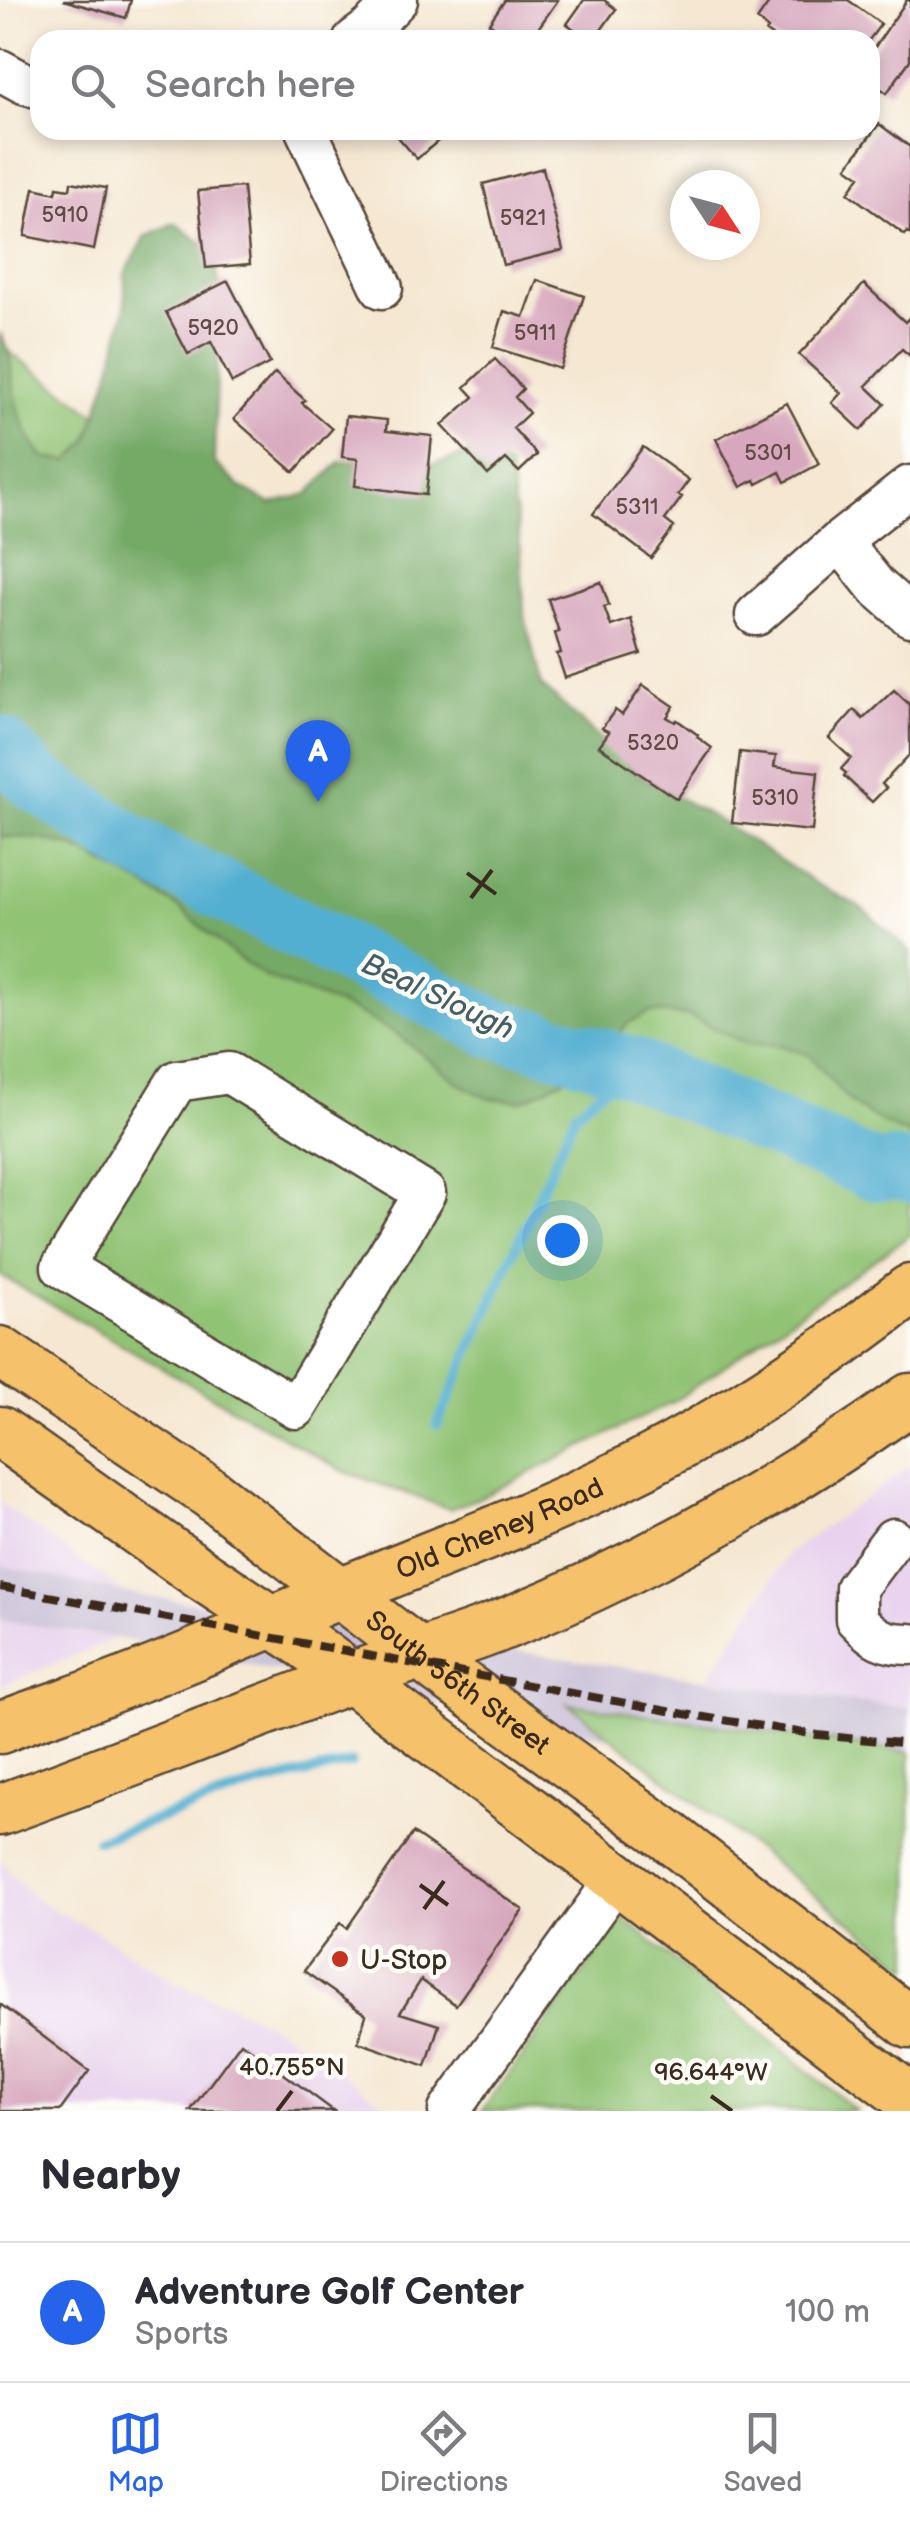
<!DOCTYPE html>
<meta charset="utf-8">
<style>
:root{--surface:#fff;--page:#f2f2f3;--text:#2b2b33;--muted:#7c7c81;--line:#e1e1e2;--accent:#2563eb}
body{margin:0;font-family:"Balsamiq Sans",sans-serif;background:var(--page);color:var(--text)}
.compass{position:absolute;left:670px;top:170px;width:90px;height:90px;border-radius:50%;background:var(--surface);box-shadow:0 5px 15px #0003;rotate:126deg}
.you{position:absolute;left:562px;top:1240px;width:35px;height:35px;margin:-25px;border:8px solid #fff;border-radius:50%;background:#1a73e8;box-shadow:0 0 0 15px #1a73e833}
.badge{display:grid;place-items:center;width:65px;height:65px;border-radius:50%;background:var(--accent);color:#fff;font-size:32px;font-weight:700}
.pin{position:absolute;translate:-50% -82px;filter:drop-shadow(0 2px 5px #0008)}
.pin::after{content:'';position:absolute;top:52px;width:35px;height:30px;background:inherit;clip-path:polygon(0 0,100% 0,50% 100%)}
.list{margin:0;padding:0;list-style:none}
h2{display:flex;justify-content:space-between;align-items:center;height:130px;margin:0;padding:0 40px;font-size:42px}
h2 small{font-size:32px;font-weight:400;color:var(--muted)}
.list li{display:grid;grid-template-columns:65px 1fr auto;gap:30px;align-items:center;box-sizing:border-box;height:140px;padding:0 40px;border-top:2px solid var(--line)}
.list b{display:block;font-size:38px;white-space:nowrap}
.list p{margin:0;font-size:32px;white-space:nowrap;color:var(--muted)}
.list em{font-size:32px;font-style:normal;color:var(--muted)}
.icon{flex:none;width:55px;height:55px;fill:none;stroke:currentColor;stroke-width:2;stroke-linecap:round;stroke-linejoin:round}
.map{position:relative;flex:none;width:910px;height:2111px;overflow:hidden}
.search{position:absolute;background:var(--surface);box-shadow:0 5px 15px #0003;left:30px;right:30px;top:30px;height:110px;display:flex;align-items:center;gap:25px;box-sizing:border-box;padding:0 35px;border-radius:30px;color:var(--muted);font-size:38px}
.sheet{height:270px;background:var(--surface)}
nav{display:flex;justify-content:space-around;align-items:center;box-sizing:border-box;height:140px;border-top:2px solid var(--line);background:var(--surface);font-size:28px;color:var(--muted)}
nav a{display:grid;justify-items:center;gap:5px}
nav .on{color:var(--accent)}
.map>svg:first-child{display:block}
.built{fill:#e8d2ee}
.industrial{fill:#c9bfd7}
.green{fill:#91c374;stroke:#667649;stroke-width:2.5}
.forest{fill:#74a966;stroke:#586a42;stroke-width:2.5}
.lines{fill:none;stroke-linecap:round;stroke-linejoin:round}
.stream{stroke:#53afd1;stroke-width:10}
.river{stroke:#53afd1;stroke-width:60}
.building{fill:#d7a8bd}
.minor-casing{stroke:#574639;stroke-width:45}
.major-casing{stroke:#574639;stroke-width:55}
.minor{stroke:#fff;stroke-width:40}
.major{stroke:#f5c16b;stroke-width:50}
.rail{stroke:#3b2a1e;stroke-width:8;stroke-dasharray:15 8;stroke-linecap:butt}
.ticks{fill:none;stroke:#3b2a1e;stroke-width:4}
.poi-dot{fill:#c8321e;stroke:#fdfcf7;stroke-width:4}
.labels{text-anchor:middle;stroke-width:9;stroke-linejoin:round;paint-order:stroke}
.number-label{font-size:22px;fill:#624a46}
.street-label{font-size:28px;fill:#3b2a1e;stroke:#fdfcf7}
.poi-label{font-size:28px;fill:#3b2a1e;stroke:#fdfcf7;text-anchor:start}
.water-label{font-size:30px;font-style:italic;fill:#455f66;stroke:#fdfcf7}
.ticks-label{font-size:25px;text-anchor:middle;fill:#3b2a1e;stroke:#fdfcf7;stroke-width:9;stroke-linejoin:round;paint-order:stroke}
</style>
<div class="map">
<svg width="910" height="2111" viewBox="0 0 910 2111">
<rect width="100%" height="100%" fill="#fdfcf7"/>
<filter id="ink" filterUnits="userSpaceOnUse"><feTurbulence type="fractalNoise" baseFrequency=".01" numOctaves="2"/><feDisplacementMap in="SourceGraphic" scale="20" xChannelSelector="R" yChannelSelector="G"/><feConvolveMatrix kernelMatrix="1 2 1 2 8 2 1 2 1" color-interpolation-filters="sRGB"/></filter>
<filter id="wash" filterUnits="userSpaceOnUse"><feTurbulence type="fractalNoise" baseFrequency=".0048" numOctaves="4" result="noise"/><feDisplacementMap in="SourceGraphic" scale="40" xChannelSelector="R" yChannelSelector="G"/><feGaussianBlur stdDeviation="2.25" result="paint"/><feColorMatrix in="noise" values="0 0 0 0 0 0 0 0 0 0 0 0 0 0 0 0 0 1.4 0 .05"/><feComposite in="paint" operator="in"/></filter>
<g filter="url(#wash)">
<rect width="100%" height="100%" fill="#f5e7d1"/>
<path class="built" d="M910,1466V1708L707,1680L789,1553Z
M0,1503L125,1593L0,1565Z
M0,1620L117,1638L0,1686Z
M0,1859L19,1883L34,1897L53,1909L102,1935L173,1982L248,2013L269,2024L311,2050L394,2111H0Z"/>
<path class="industrial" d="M0,1565L125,1593L843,1700L910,1708V1798L117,1638L0,1620Z"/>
<path class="green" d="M0,345L910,1000V1235L673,1402L483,1496L450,1509L343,1471L0,1275Z
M568,1704L910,1752V1968Z
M623,1918L856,2111H482Z"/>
<path class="forest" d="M175,223L210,249L220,285L214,462L239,486L271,504L308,494L340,462L376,460L401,474L484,449L509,468L521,551L524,612L541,685L643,778L715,818L814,882L862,908L910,951V1134L897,1130L869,1115L850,1102L809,1055L780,1045L747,1044L689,1016L650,1012L627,1024L615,1040L575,1073L542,1091L521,1101L487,1098L457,1082L398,1035L355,1011L265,977L228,950L182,910L142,884L70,846L41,839L0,836V334C13,353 10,376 16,398C21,421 28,440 44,458L69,461L88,440L111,369L125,308V274L146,236Z"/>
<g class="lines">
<path class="stream" d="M437,1425L576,1112L630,1066
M97,1840L250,1787L351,1763"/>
<path class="river" d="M0,746L37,782L132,845L492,1027L630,1066L875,1171L897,1169L910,1173"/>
</g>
<g id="blocks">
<path class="building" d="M63,0H131L126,18Z
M505,0H558L530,40H512L489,23Z
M584,0H604L616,9L594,40H589L567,24Z
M771,0H848L881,24L869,40H777L766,32L768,29L757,20Z
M907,0H910V60L887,93L870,81V54Z
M879,124L910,147V234L907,232L905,235L848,193L860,176L847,167Z
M392,130H451L417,159Z
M543,168L563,250L503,265L483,184Z
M71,182L106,188L94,250L25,236L34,188L56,193L57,187L70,189Z
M243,187L250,264L206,268L198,191Z
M537,280L584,296L560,369L493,347L504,311L524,317Z
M228,281L270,363L232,383L211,342L188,354L166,312Z
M864,284L905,322L910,317V356L902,349L866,386L885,404L861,430L832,403L841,393L799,355Z
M495,359L523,389L515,397L529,413L513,428L537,455L519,472L506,459L488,475L442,425L474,397L465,387Z
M275,373L305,400L302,403L332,429L294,472L234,419Z
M787,403L819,464L785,482L780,472L757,484L755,480L741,487L716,439Z
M346,416L387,420L386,431L432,436L426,495L355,486L358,459L342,457Z
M643,447L689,480L678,495L682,497L665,520L674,527L651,558L593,514Z
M601,582L609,605L604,607L611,626L631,619L641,654L565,678L557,654L561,653L555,633L559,632L548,599Z
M643,685L674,706L667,717L675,722L677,720L698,735L697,737L712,748L677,799L599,746L609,732L602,728L615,710L622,715Z
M894,690L910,705V754L882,784L886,788L872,802L844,776L846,773L841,769L851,758L829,738L854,710L863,719Z
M740,752L776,756L774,767L818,772L812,831L732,823Z
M413,1833L523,1910L456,2005L421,1980L400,2013L439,2025L426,2066L358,2042L366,2015L304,1971L340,1923L347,1928Z
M0,2004L89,2071L60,2111H0Z
M241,2042L334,2111H190Z"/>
</g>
</g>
<g filter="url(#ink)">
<use href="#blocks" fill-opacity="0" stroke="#574639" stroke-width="2.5"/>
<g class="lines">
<g class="minor-casing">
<path id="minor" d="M354,40L370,28L397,0
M0,70L24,83L40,88
M306,130L382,288
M840,541L876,586L910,616
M756,615L840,541L910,486
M229,1073L425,1193L296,1408L62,1267L177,1081Z
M893,1539L856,1588V1619C874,1638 883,1644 910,1644
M449,2111L617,1878"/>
</g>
<g class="major-casing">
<g id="major">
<path id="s1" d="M0,1352L210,1493L439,1669L666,1834L910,2023"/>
<path d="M0,1432L205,1577L308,1645L910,2099"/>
<path id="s2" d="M0,1728C35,1713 72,1703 107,1689C185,1660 261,1626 338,1594C427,1557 517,1525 603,1484C712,1432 815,1364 910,1290"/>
<path d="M0,1810C117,1768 232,1721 348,1679C396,1661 444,1647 492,1629C641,1571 780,1491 910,1399"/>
</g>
</g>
<use href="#minor" class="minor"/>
<use href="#major" class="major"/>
<path class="rail" d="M0,1587L685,1714L818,1735L910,1744"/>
</g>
</g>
<path class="ticks" d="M467,873L496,894M471,898L492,870M420,1885L448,1905M424,1909L444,1881M711,2096L732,2111M277,2111L292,2091"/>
<circle class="poi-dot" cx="340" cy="1959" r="10"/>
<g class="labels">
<g class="number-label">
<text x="65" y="222">5910</text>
<text x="523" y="225">5921</text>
<text x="213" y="335">5920</text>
<text x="535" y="340">5911</text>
<text x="768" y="460">5301</text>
<text x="637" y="514">5311</text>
<text x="653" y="750">5320</text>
<text x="775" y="805">5310</text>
</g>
<g class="street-label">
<text dy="10" stroke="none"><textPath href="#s2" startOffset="538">Old Cheney Road</textPath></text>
<text dy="10" stroke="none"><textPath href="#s1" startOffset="565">South 56th Street</textPath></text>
</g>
<g class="poi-label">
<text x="360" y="1969">U-Stop</text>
</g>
<g class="water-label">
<text transform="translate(438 996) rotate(25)" y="10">Beal Slough</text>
</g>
</g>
<g class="ticks-label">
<text x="292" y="2075">40.755°N</text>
<text x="711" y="2080">96.644°W</text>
</g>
</svg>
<svg class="compass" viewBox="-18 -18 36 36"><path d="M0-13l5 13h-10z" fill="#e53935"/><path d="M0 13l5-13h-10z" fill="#7c7c81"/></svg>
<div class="you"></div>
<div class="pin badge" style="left:318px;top:802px">A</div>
<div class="search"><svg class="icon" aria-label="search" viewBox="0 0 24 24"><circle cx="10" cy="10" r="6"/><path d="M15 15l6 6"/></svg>Search here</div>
</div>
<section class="sheet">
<h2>Nearby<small></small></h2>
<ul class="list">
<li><span class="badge">A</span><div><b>Adventure Golf Center</b><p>Sports</p></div><em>100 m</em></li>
</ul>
</section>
<nav>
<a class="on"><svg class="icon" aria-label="map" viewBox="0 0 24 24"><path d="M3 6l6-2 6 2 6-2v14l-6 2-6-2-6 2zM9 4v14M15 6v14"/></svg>Map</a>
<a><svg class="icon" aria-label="directions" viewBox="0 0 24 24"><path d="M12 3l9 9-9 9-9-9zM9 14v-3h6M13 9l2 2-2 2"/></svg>Directions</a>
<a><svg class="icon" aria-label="saved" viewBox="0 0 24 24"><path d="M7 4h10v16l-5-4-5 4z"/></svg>Saved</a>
</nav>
